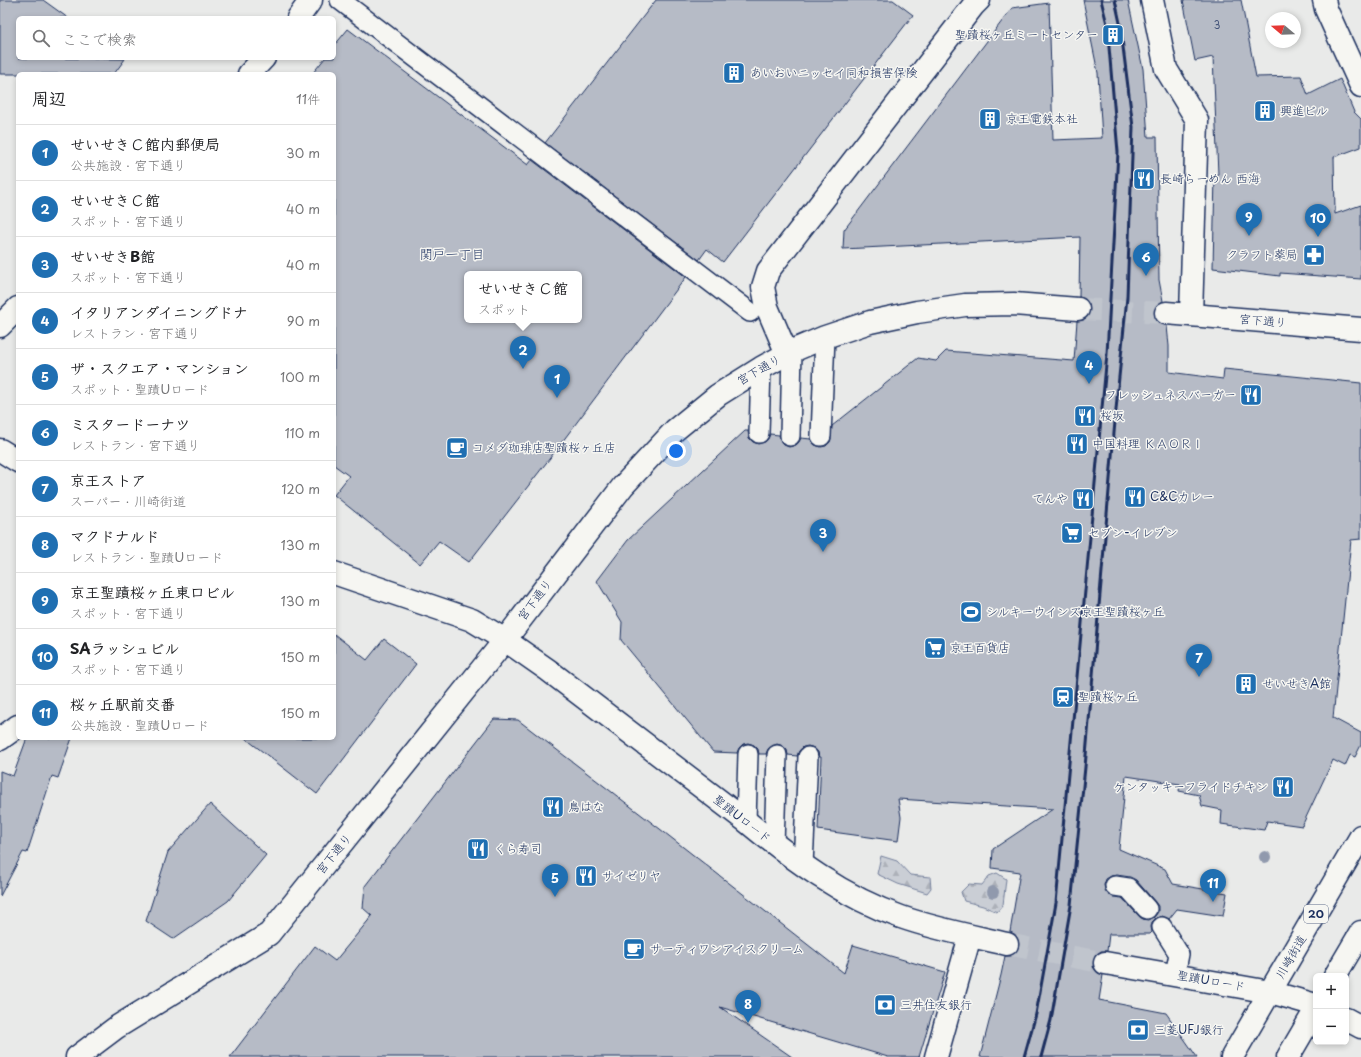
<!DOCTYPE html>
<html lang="ja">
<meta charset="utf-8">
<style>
:root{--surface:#fff;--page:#f6f6f6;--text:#202124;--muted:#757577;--line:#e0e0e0;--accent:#1f6fb2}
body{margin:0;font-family:"Playpen Sans","Klee One",sans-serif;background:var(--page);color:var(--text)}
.controls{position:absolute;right:12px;bottom:12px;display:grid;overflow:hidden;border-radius:6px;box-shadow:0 2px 6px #0003}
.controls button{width:36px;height:36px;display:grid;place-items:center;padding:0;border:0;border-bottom:1px solid var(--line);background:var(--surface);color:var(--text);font:20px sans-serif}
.compass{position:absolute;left:1265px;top:12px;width:36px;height:36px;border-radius:50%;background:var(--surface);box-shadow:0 2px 6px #0003;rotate:289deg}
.you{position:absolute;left:676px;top:451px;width:14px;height:14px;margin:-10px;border:3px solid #fff;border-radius:50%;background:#1a73e8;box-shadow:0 0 0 6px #1a73e833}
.badge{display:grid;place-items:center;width:26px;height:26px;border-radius:50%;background:var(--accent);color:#fff;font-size:13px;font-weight:700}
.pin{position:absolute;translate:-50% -33px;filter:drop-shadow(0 1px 2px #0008)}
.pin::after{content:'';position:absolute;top:21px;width:14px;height:12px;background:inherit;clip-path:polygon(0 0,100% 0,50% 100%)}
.popup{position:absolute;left:464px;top:271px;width:118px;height:52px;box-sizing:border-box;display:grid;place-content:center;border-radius:6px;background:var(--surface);filter:drop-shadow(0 1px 3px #0005);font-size:13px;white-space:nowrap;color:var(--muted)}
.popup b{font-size:15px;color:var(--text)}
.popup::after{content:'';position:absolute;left:50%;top:100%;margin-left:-8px;border:8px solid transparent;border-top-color:var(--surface)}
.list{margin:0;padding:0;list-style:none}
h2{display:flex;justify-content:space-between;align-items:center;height:52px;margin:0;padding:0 16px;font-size:17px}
h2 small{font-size:13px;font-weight:400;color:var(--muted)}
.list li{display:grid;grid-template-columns:26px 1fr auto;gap:12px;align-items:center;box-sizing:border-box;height:56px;padding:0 16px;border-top:1px solid var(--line)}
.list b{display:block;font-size:15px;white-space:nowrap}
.list p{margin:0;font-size:13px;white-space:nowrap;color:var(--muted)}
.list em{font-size:13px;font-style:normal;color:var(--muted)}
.icon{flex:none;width:22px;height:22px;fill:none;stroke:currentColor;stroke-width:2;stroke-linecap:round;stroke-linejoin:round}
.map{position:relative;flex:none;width:1361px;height:1057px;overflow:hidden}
.search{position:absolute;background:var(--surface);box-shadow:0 2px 6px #0003;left:16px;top:16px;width:320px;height:44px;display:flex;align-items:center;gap:10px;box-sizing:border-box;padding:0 14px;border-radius:6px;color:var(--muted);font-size:15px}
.panel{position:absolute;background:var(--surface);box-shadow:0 2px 6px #0003;left:16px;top:72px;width:320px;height:668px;border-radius:6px}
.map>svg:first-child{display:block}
.forest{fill:url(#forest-firs);stroke:#727e9a}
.building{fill:#b6bbc6;stroke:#1b2f5e;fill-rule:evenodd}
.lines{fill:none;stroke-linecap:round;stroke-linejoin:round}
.tertiary-tunnel{stroke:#c0c5cd;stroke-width:22;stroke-dasharray:22 11;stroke-linecap:butt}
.service-casing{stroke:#1b2f5e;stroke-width:22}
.minor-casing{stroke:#1b2f5e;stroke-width:25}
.tertiary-casing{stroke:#1b2f5e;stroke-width:25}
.primary-casing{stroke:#1b2f5e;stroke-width:25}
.service{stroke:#f6f6f2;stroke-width:19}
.minor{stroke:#f6f6f2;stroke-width:22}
.tertiary{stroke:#f6f6f2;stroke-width:22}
.primary{stroke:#f6f6f2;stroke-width:22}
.rail{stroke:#1b2f5e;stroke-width:3}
.tree{fill:#9099ad}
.labels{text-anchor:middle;stroke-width:3;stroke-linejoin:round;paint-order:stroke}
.number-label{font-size:10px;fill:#425278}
.shield{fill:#f6f6f2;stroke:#5d6b8a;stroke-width:1}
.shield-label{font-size:11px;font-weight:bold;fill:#1b2f5e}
.poi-label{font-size:12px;fill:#1b2f5e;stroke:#f6f6f2;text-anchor:start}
.street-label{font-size:12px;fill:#1b2f5e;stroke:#f6f6f2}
.neighbourhood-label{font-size:13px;fill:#1b2f5e;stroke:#f6f6f2}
</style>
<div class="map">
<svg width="1361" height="1057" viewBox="0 0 1361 1057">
<defs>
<pattern id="forest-firs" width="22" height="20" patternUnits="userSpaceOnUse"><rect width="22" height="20" fill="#caced5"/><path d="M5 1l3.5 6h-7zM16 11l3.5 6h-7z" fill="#adb1b9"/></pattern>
</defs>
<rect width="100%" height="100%" fill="#e9eae9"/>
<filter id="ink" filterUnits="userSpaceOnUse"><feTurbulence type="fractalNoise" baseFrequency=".025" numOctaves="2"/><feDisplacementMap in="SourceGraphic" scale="8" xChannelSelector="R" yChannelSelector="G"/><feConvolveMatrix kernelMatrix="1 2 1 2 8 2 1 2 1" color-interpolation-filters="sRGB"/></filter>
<g filter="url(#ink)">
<path class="forest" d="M881,856L897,861L910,875L930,877L931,888L927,893L898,884L877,874Z
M997,873L1006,879L1003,905L997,912L983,906L964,901L961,892L969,884L982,885L989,876Z"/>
<path class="building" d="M0,0H43L68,18H18V58L125,59L114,74H0Z
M656,0H893L913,15L723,262L707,249L699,260L545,143Z
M1083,0H1128L1143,69L1148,137H1157L1159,280L1163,301L1156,306L1154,312L1155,319L1159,323L1167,326L1169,346V372L1223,379L1224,369L1361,383V539L1351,540L1333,718L1361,733V745L1355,757L1350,755L1345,766L1333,760L1302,826L1267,821L1264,830L1221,824L1222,810L1202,806L1199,795L1179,791L1180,784L1126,776L1119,849L1165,869L1173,884L1227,893L1223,916L1177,909L1169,919L1162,916L1156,918L1152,922L1151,927L1152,932L1150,934H1109L1107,951H1101L1096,955L1093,961V967L1097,972L1103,975L1099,1000L1166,1013L1197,1057H980L1001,975L1005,956H1011L1016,953L1019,946V940L1016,935L1010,932L1020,872L992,868L993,849L1053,809L898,799L901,817L898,841L818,830L821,757H819L818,752L814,748L808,746L803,747L799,751L797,756L788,755L787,750L783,746L777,744L772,746L768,749L766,754H759L758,749L754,745L748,743L743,744L739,748L737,753L713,752L621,640L622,622L597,581L628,540L745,431H748L749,438L753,442L758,444L765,442L768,439L770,434L779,435L781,442L784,445L789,447L796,445L799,442L801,438L811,439L815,445L821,447L826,446L830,442L832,426L918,358L936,361L946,351L1074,361L1077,321L1084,320L1088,316L1090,310L1089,303L1085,299L1079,297L1080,237L843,249L844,230L1012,8L1049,3L1053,140L1102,138L1098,73ZM1117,875L1130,877L1136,880L1155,902L1158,906V912L1154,917L1149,920L1143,919L1139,916L1122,898L1113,897L1108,894L1105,890L1104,885L1106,879L1111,876Z
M1183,0H1241L1256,77L1301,76L1308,95L1340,79L1354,112L1361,119V147L1334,157L1335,214L1361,205V279L1280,273V276L1213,268L1215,175L1218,174L1213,57L1195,61Z
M348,29L528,165L532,160L686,277L550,458L469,562L439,541L420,564L334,495L349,476L334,465V74H312L325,58H334V46ZM467,274H579V320H467Z
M334,634L367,660L384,639L416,664L317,794L245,738H334Z
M494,719L518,720L660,829L844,973L853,945L945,972L919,1057H888L720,1007L792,1057H230L315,946L335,961L372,916L363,908L365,886Z
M27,738H72L58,778L52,776L27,853L23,852L0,896V771L13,776Z
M210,804L266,855L228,901L173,939L146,921L168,852Z"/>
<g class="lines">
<path class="tertiary-tunnel" d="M1078,309L1166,313
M1007,944L1105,963"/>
<g class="service-casing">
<path id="service" d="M340,0L750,312
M759,433L761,368
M790,436L792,351
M821,436L825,337
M746,821L748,754
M774,844L777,755
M803,865L808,757
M1115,886L1128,888L1147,909
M1162,927L1179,954L1175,975"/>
</g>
<g class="minor-casing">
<path id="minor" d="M1152,0L1166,69L1197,120L1191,315
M1324,0L1326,9L1361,86
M787,354L767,307L763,287L768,271L973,6L979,0
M0,739L18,726
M936,1057L970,936"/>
</g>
<g class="tertiary-casing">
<path id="tertiary" d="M298,18L311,0
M249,74L264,58
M1166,313L1361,329
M0,326L18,308
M0,450L18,461
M334,573L472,620L505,640L548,670L746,821C792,859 843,897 901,917C935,929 972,936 1007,944
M1105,963L1270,992L1316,1005
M1346,1019L1361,1027
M77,1057L117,1027L269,934L505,640L623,486L675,430L718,395L761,368L792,351L825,337L870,322L917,312L965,305L1014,304L1078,309"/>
</g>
<g class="primary-casing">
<path id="primary" d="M1335,976L1361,932
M1232,1057L1361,836
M1288,1057L1316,1009"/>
</g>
<use href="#service" class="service"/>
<use href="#minor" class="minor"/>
<use href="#tertiary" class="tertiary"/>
<use href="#primary" class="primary"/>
<path class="rail" d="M1024,1057L1036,1014L1056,903L1107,354L1118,152L1107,24L1101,0
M1041,1057L1051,1020L1071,905L1085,767L1118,387L1127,297L1133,127L1120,23L1115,0"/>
</g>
<g class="tree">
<circle cx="1265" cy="857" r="6"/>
<circle cx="993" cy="892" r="6"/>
</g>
</g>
<defs>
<g id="building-square" transform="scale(1.15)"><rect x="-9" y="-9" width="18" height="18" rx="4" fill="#1f6fb2" stroke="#f6f6f2"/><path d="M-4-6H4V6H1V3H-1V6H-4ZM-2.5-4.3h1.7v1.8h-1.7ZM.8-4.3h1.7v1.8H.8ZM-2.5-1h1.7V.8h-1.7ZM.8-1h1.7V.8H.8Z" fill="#fff"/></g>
<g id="restaurant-square" transform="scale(1.15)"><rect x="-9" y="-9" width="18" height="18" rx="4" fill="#1f6fb2" stroke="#f6f6f2"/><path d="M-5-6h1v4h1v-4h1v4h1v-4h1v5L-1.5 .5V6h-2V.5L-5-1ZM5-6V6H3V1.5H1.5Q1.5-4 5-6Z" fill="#fff"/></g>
<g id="pharmacy-square" transform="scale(1.15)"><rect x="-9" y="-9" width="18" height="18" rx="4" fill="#1f6fb2" stroke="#f6f6f2"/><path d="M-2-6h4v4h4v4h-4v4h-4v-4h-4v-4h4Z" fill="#fff"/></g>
<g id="cafe-square" transform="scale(1.15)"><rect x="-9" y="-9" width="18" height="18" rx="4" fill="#1f6fb2" stroke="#f6f6f2"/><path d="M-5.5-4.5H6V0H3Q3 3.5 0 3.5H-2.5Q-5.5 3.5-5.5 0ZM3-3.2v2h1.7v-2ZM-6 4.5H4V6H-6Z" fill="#fff"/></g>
<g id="supermarket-square" transform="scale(1.15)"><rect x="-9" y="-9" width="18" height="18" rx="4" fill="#1f6fb2" stroke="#f6f6f2"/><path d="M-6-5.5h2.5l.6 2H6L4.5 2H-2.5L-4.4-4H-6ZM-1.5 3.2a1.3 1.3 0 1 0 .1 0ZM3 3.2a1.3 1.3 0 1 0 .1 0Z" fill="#fff"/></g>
<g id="stadium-square" transform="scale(1.15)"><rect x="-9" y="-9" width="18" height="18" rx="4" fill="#1f6fb2" stroke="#f6f6f2"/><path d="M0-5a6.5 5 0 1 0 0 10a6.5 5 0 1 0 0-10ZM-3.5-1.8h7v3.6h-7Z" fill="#fff"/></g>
<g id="station-square" transform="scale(1.15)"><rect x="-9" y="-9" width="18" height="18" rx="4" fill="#1f6fb2" stroke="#f6f6f2"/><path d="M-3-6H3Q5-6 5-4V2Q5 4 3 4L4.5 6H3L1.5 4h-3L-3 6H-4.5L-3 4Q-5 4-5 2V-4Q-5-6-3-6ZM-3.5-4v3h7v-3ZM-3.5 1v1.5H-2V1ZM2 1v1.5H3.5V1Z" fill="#fff"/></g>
<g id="bank-square" transform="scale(1.15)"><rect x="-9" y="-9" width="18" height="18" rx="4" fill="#1f6fb2" stroke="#f6f6f2"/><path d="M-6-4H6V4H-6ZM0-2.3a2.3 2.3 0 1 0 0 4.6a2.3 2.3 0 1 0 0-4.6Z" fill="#fff"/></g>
</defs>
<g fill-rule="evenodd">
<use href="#building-square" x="1113" y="35"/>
<use href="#building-square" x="734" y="73"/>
<use href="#building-square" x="1265" y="111"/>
<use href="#building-square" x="990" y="119"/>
<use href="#restaurant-square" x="1144" y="179"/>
<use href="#pharmacy-square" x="1314" y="255"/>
<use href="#restaurant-square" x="1251" y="395"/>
<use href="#restaurant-square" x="1085" y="416"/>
<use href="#restaurant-square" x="1077" y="444"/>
<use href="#cafe-square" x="457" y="448"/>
<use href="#restaurant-square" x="1135" y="497"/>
<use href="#restaurant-square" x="1083" y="499"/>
<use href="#supermarket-square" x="1072" y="533"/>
<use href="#stadium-square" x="971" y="612"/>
<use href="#supermarket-square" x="935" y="648"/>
<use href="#building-square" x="1246" y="684"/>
<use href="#station-square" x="1063" y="697"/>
<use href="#restaurant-square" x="1283" y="787"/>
<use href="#restaurant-square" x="553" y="807"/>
<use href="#restaurant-square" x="478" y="849"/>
<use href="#restaurant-square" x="586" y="876"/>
<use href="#cafe-square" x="634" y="949"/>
<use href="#bank-square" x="885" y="1005"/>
<use href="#bank-square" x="1138" y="1030"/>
</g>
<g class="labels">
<g class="number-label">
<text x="1217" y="29">3</text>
</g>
<rect class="shield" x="1304" y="905" width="24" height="18" rx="3"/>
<g class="shield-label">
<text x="1316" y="918">20</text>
</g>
<g class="poi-label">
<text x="1098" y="39" text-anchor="end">聖蹟桜ヶ丘ミートセンター</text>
<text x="750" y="77">あいおいニッセイ同和損害保険</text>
<text x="1280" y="115">興進ビル</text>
<text x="1006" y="123">京王電鉄本社</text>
<text x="1160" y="183">長崎らーめん 西海</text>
<text x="1298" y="259" text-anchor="end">クラフト薬局</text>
<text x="1236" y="399" text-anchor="end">フレッシュネスバーガー</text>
<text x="1100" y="420">桜坂</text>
<text x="1092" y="448">中国料理 ＫＡＯＲＩ</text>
<text x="472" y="452">コメダ珈琲店聖蹟桜ヶ丘店</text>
<text x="1150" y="501">C&amp;Cカレー</text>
<text x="1068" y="503" text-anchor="end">てんや</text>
<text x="1088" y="537">セブン-イレブン</text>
<text x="986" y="616">シルキーウインズ京王聖蹟桜ヶ丘</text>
<text x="950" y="652">京王百貨店</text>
<text x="1262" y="688">せいせきA館</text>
<text x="1078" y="701">聖蹟桜ヶ丘</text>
<text x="1268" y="791" text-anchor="end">ケンタッキーフライドチキン</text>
<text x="568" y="811">鳥はな</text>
<text x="494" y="853">くら寿司</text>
<text x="602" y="880">サイゼリヤ</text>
<text x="650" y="953">サーティワンアイスクリーム</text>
<text x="900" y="1009">三井住友銀行</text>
<text x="1154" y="1034">三菱UFJ銀行</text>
</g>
<g class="street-label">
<text transform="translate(1263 321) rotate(5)" y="4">宮下通り</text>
<text transform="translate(759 370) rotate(-30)" y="4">宮下通り</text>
<text transform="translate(535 600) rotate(-53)" y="4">宮下通り</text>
<text transform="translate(742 819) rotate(38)" y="4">聖蹟Uロード</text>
<text transform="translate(334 854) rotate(-51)" y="4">宮下通り</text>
<text transform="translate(1291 957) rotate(-60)" y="4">川崎街道</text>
<text transform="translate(1211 981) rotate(10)" y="4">聖蹟Uロード</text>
</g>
<g class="neighbourhood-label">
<text x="452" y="259">関戸一丁目</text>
</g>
</g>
</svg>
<div class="controls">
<button>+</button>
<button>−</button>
</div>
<svg class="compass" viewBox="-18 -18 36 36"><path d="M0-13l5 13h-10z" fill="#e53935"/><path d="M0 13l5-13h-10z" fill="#757577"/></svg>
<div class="you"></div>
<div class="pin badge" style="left:557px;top:398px">1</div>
<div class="pin badge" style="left:523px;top:369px">2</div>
<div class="popup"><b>せいせきＣ館</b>スポット</div>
<div class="pin badge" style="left:823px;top:552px">3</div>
<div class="pin badge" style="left:1089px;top:384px">4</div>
<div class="pin badge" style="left:555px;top:897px">5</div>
<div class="pin badge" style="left:1146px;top:276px">6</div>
<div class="pin badge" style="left:1199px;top:677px">7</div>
<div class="pin badge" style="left:748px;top:1023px">8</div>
<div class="pin badge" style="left:1249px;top:236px">9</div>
<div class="pin badge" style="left:1318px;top:237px">10</div>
<div class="pin badge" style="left:1213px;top:902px">11</div>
<div class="search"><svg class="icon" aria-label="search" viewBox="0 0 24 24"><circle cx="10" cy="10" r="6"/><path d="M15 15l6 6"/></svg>ここで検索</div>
<section class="panel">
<h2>周辺<small>11件</small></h2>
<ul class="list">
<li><span class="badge">1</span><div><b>せいせきＣ館内郵便局</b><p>公共施設 · 宮下通り</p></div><em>30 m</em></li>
<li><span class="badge">2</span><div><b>せいせきＣ館</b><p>スポット · 宮下通り</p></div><em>40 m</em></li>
<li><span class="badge">3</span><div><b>せいせきB館</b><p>スポット · 宮下通り</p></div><em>40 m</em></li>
<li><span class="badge">4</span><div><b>イタリアンダイニングドナ</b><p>レストラン · 宮下通り</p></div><em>90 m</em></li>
<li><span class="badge">5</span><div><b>ザ・スクエア・マンション</b><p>スポット · 聖蹟Uロード</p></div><em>100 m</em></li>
<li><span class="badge">6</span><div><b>ミスタードーナツ</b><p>レストラン · 宮下通り</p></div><em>110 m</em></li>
<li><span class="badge">7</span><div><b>京王ストア</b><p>スーパー · 川崎街道</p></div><em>120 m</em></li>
<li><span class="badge">8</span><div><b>マクドナルド</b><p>レストラン · 聖蹟Uロード</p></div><em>130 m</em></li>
<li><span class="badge">9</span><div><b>京王聖蹟桜ヶ丘東口ビル</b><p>スポット · 宮下通り</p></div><em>130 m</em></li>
<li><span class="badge">10</span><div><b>SAラッシュビル</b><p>スポット · 宮下通り</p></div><em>150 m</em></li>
<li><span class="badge">11</span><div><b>桜ヶ丘駅前交番</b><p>公共施設 · 聖蹟Uロード</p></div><em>150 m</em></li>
</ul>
</section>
</div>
